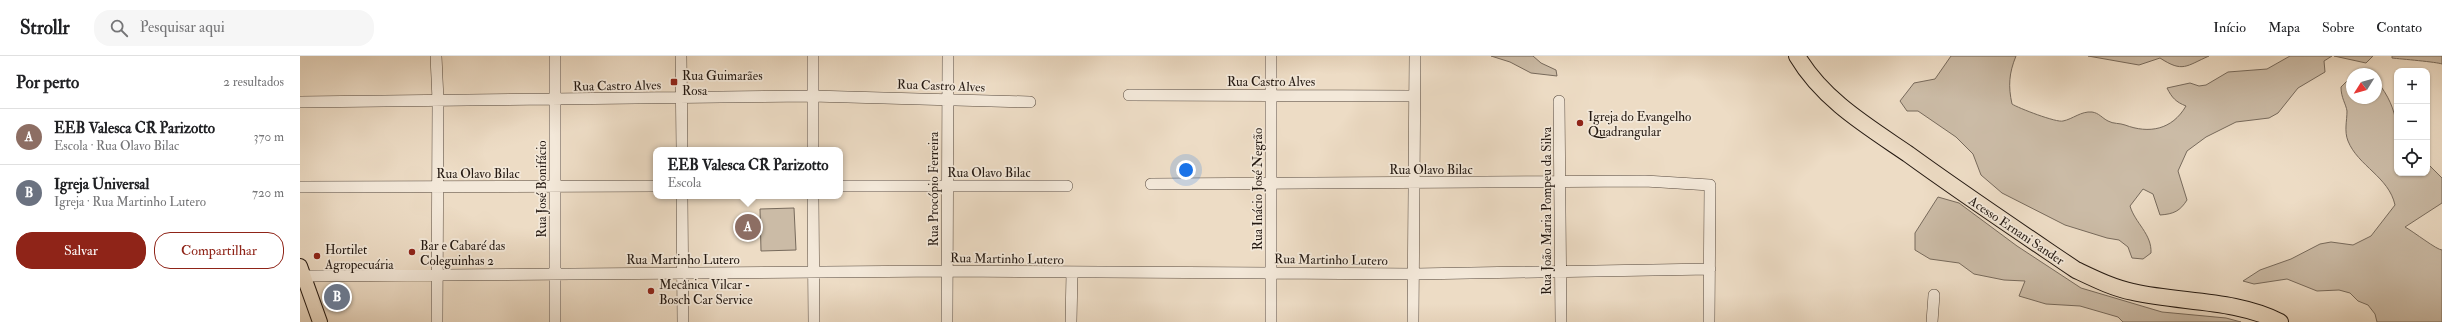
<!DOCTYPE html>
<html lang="pt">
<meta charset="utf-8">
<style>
:root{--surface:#fff;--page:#f6f6f6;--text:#202124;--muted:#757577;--line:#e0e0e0;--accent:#8f2418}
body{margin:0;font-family:"IM FELL Double Pica",serif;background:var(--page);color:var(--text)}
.controls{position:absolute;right:12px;top:12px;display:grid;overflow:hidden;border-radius:8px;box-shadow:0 1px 3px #0004}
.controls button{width:36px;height:36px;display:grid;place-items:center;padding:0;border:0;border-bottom:1px solid var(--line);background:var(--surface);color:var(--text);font:20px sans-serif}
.compass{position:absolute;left:2046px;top:12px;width:36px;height:36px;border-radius:50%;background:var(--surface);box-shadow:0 1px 3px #0004;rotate:233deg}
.you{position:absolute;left:886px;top:114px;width:14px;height:14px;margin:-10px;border:3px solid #fff;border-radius:50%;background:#1a73e8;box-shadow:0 0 0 6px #1a73e833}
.badge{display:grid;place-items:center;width:26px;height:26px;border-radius:50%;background:var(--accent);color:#fff;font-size:13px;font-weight:700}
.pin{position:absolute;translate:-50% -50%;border:2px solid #fff;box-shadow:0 1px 4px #0006}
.popup{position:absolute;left:353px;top:91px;width:190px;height:52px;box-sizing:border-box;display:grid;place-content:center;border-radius:8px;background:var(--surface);filter:drop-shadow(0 1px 3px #0005);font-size:13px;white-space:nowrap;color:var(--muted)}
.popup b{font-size:15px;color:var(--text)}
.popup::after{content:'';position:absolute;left:50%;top:100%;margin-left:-8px;border:8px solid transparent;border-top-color:var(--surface)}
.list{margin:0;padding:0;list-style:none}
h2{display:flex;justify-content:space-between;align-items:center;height:52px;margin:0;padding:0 16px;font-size:17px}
h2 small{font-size:13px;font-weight:400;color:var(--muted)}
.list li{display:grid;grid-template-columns:26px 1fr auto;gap:12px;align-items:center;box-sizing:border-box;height:56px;padding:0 16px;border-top:1px solid var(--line)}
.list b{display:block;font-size:15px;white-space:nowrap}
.list p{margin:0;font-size:13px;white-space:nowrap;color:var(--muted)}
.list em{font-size:13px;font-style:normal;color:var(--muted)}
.actions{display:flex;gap:8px;padding:12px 16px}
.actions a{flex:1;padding:9px 0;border:1px solid var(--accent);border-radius:16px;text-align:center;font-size:14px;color:var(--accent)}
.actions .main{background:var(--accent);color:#fff}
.icon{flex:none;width:22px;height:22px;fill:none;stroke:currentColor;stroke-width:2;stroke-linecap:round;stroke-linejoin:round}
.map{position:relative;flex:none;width:2142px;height:266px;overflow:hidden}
header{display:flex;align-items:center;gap:24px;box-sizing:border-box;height:56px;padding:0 20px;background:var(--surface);border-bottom:1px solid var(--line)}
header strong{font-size:19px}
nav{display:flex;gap:22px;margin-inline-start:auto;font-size:14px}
.search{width:280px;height:36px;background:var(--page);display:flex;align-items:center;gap:10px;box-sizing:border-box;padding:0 14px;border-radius:16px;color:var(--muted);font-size:15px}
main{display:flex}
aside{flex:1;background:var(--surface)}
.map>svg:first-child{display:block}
.green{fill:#cbbba6;stroke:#776a5c}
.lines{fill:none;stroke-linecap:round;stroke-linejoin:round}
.minor-casing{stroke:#56493e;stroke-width:12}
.major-casing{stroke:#231811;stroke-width:16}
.highway-casing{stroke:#231811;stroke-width:18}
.minor{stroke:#f3e8d9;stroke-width:11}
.major{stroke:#eddcc5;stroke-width:14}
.highway{stroke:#eddcc5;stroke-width:16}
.poi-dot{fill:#8f2418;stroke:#f3e8d9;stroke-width:1.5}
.labels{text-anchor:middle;stroke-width:3.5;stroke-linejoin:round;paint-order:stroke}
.poi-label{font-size:13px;fill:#231811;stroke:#f3e8d9;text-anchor:start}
.street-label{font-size:13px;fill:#231811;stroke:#f3e8d9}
</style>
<header>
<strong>Strollr</strong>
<div class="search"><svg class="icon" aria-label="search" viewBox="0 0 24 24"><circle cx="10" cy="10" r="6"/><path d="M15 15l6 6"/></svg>Pesquisar aqui</div>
<nav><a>Início</a><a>Mapa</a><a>Sobre</a><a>Contato</a></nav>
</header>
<main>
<aside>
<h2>Por perto<small>2 resultados</small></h2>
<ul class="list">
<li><span class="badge" style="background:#8d6e63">A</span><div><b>EEB Valesca CR Parizotto</b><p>Escola · Rua Olavo Bilac</p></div><em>370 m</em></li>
<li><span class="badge" style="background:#6b7280">B</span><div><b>Igreja Universal</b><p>Igreja · Rua Martinho Lutero</p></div><em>720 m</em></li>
</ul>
<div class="actions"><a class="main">Salvar</a><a>Compartilhar</a></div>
</aside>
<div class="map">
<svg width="2142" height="266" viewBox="0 0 2142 266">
<rect width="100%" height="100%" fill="#eddcc5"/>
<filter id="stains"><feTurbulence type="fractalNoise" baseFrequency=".005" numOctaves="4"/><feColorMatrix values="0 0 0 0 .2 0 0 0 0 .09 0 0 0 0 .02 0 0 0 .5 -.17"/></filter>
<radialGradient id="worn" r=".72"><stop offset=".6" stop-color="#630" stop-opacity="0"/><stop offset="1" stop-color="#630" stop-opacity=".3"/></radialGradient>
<path class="green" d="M1191,0H1233L1241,7L1256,14L1257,20L1231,17L1210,6Z
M1651,0H1716C1709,17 1708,30 1712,48C1718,52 1757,67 1763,65C1773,63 1781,55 1792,56C1799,57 1802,62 1808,65C1813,68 1820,67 1825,69C1849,78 1872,74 1886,50C1876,46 1872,42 1867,32L1890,27L1899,30L1906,29L1928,16L1967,13L1990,0H2032L2024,5L2025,16L1998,32L1978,57L1969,62L1936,66L1906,81L1887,95L1878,115L1887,144C1880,155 1874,158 1860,159L1853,138L1843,133L1830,150C1835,167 1852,178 1851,197L1843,203L1832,202L1828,191L1819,184L1807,182L1765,169L1702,137L1681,119L1673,98L1656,81L1618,55H1607L1600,45L1614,27L1635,23Z
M1788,0H1909C1886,10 1883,17 1860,2L1839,9Z
M2034,0H2073L2066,7Z
M2092,0H2142V8C2137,6 2101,3 2092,2Z
M2052,20V42H2076V24C2102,56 2097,78 2097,117H2127V107L2142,122V147L2105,171C2114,176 2137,194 2142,194V266H2077L2075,258L2068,249L2058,245L2050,237L2039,234L2017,235L1987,223L1954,228L1943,225L1960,214L1991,203L2020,188L2031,186L2053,189L2071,180L2095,149C2089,121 2058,110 2048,85C2044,75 2047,65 2047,55C2046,48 2041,42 2041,31Z
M1638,141L1659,147L1717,190L1781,232L1862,256L1926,262L1941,266H1823L1818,261L1780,250L1746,248L1719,240L1725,225L1704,224L1674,218L1659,207L1630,203L1615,194V177Z
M494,152L496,194L461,195L460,153Z"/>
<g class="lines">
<g class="minor-casing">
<path id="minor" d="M136,0L138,44L137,266
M381,0L382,94
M971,0V266
M829,39L1113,40
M1259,45L1261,266
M0,46L512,40L730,46
M513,94V0
M851,128L1345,125L1410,129L1409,266
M540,130H767
M0,131L356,130
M382,140L383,266
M513,140L514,266
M4,220L647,215L1115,218L1410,213
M255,266V0
M647,266L648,0
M771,266L772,217
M1113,266L1115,0
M1632,266L1634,239"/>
</g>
<g class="major-casing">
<path id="major" d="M0,210L20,266"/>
</g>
<g class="highway-casing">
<path id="highway" d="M1497,0C1523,44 1567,70 1608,98C1663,138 1720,176 1776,214C1795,223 1813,232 1833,236C1881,247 1935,243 1980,266"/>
</g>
<use href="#minor" class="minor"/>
<use href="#major" class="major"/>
<use href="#highway" class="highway"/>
</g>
<g class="poi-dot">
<rect x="370" y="22" width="8" height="8" rx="2"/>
<circle cx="1280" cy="67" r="4"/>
<circle cx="112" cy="196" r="4"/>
<circle cx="17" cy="200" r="4"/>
<circle cx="351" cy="235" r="4"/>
</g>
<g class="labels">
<g class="poi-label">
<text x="382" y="24">Rua Guimarães<tspan x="382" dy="15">Rosa</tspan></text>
<text x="1288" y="65">Igreja do Evangelho<tspan x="1288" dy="15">Quadrangular</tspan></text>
<text x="120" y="194">Bar e Cabaré das<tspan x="120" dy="15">Coleguinhas 2</tspan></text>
<text x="25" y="198">Hortilet<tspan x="25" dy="15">Agropecuária</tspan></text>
<text x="359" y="233">Mecânica Vilcar -<tspan x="359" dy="15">Bosch Car Service</tspan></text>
</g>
<g class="street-label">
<text x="971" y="30">Rua Castro Alves</text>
<text transform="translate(317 29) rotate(-1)" y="5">Rua Castro Alves</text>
<text transform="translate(641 29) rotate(2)" y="5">Rua Castro Alves</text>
<text x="1131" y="118">Rua Olavo Bilac</text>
<text x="689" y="121">Rua Olavo Bilac</text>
<text x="178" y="122">Rua Olavo Bilac</text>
<text transform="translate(241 133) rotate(-90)" y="5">Rua José Bonifácio</text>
<text transform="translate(633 133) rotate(-90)" y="5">Rua Procópio Ferreira</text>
<text transform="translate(957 133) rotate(-90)" y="5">Rua Inácio José Negrão</text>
<text transform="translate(1246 155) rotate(-90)" y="5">Rua João Maria Pompeu da Silva</text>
<text transform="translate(1717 174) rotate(34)" y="5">Acesso Ernani Sander</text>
<text transform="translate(707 202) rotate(1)" y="5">Rua Martinho Lutero</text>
<text x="383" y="208">Rua Martinho Lutero</text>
<text transform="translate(1031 203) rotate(1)" y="5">Rua Martinho Lutero</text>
</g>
</g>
<rect width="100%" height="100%" filter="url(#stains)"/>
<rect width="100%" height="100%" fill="url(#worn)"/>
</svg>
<div class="controls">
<button>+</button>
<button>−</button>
<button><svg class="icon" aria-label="locate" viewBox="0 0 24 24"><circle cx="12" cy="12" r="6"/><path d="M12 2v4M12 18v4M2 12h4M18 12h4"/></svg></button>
</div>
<svg class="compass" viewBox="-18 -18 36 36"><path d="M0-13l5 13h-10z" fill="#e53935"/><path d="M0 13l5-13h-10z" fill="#757577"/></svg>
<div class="you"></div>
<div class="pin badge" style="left:448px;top:171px;background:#8d6e63">A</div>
<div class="popup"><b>EEB Valesca CR Parizotto</b>Escola</div>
<div class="pin badge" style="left:37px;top:241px;background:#6b7280">B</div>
</div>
</main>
